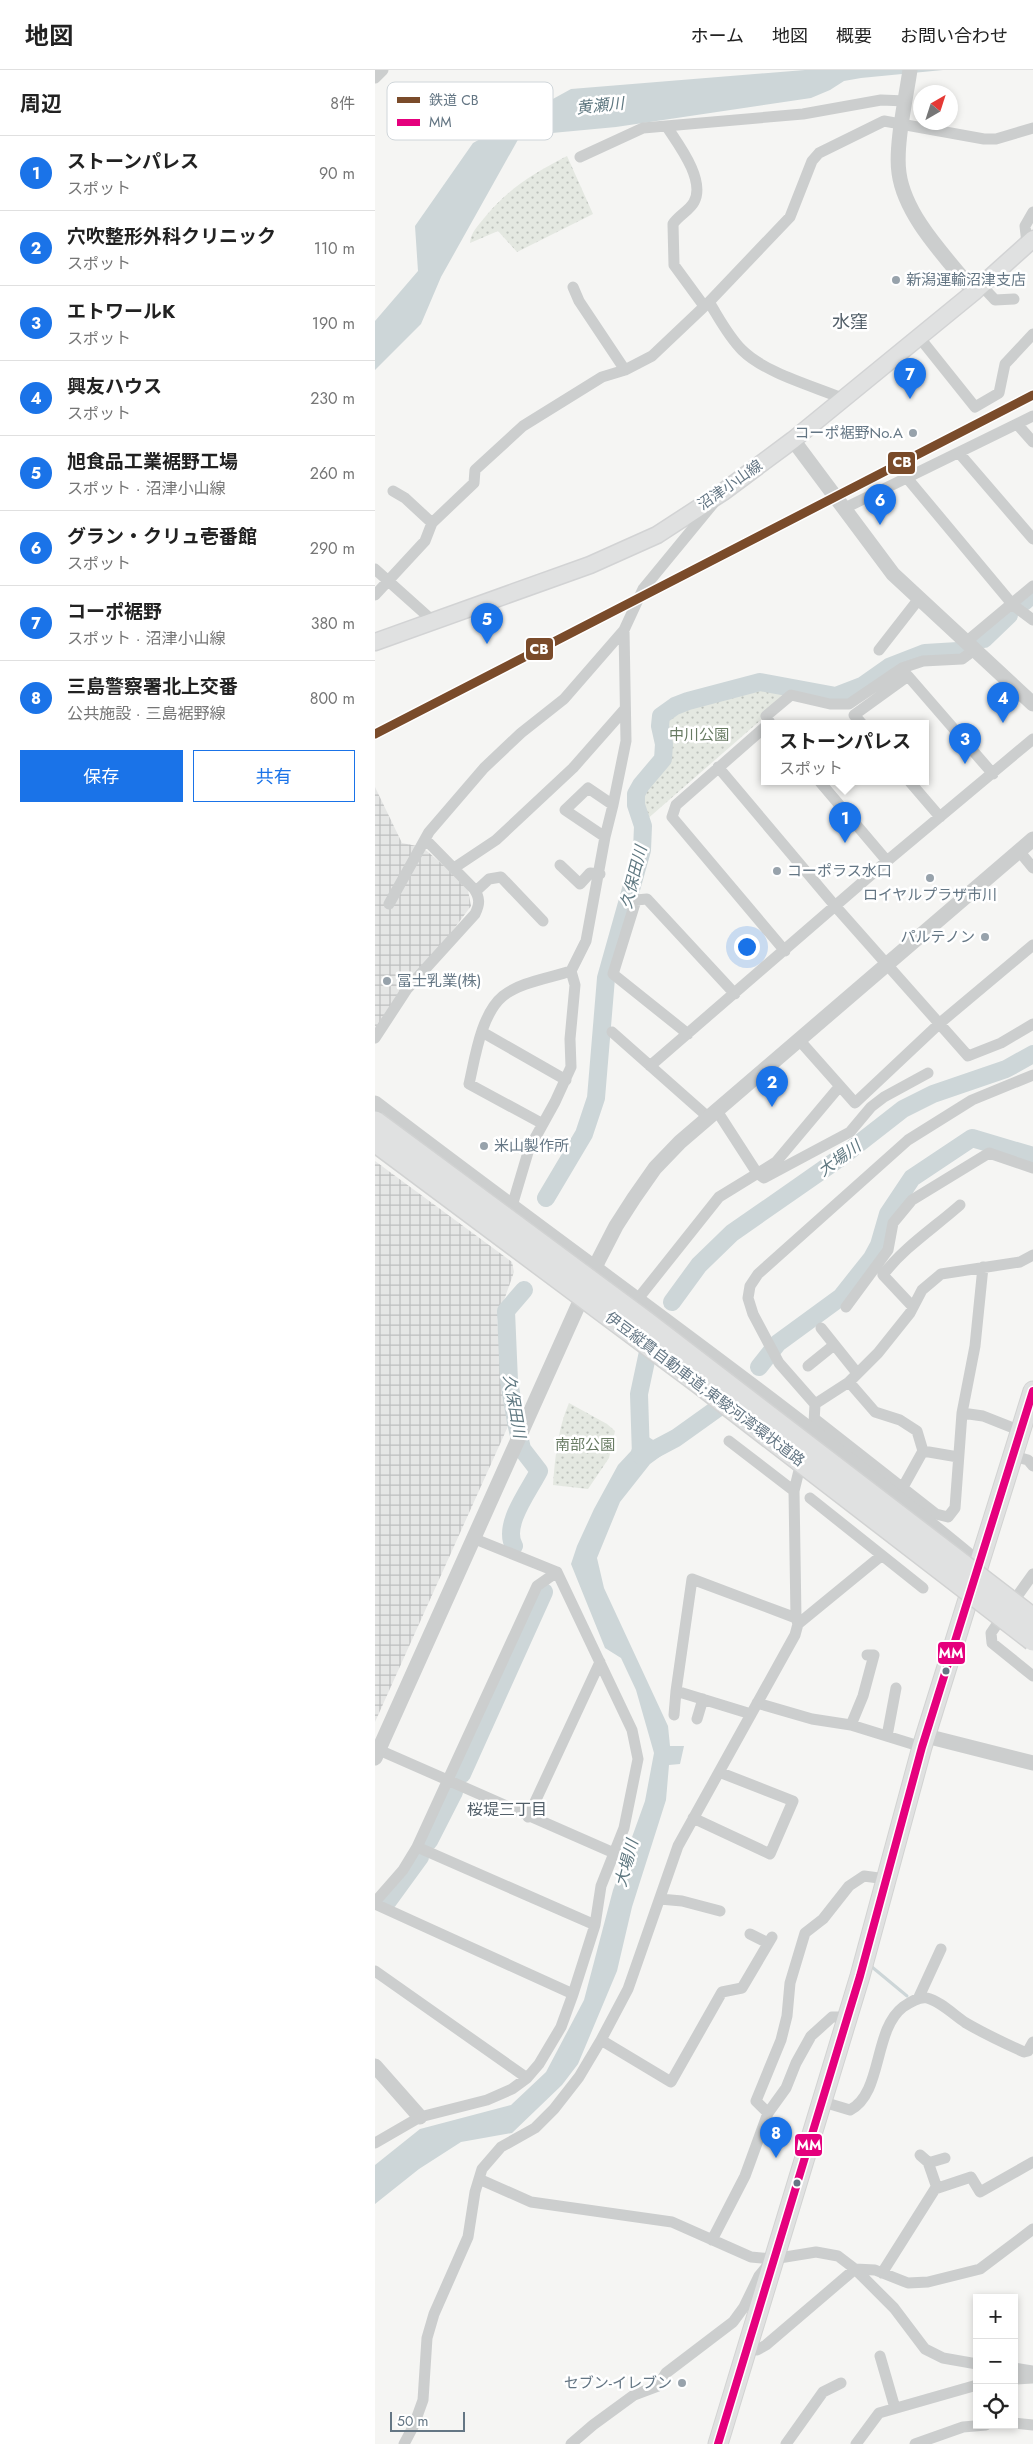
<!DOCTYPE html>
<html lang="ja">
<meta charset="utf-8">
<style>
:root{--surface:#fff;--page:#f2f2f2;--text:#222;--muted:#767676;--line:#e0e0e0;--accent:#1a73e8}
body{margin:0;font-family:Jost,"Noto Sans JP",sans-serif;background:var(--page);color:var(--text)}
.controls{position:absolute;right:15px;bottom:15px;display:grid;overflow:hidden;border-radius:0px;box-shadow:0 2px 8px #0003}
.controls button{width:45px;height:45px;display:grid;place-items:center;padding:0;border:0;border-bottom:1px solid var(--line);background:var(--surface);color:var(--text);font:25px sans-serif}
.compass{position:absolute;left:538px;top:15px;width:45px;height:45px;border-radius:50%;background:var(--surface);box-shadow:0 2px 8px #0003;rotate:39deg}
.scale{position:absolute;left:15px;bottom:12px;width:75px;box-sizing:border-box;padding-left:5px;border:2px solid #647684;border-top:0;font-size:14px;line-height:18px;white-space:nowrap;color:#647684;-webkit-text-stroke:4px #fff;paint-order:stroke}
.you{position:absolute;left:371px;top:876px;width:18px;height:18px;margin:-12px;border:4px solid #fff;border-radius:50%;background:#1a73e8;box-shadow:0 0 0 8px #1a73e833}
.badge{display:grid;place-items:center;width:32px;height:32px;border-radius:50%;background:var(--accent);color:#fff;font-size:16px;font-weight:700}
.pin{position:absolute;translate:-50% -41px;filter:drop-shadow(0 1px 2px #0008)}
.pin::after{content:'';position:absolute;top:26px;width:18px;height:15px;background:inherit;clip-path:polygon(0 0,100% 0,50% 100%)}
.popup{position:absolute;left:386px;top:650px;width:168px;height:65px;box-sizing:border-box;display:grid;place-content:center;border-radius:0px;background:var(--surface);filter:drop-shadow(0 1px 4px #0005);font-size:16px;white-space:nowrap;color:var(--muted)}
.popup b{font-size:19px;color:var(--text)}
.popup::after{content:'';position:absolute;left:50%;top:100%;margin-left:-10px;border:10px solid transparent;border-top-color:var(--surface)}
.list{margin:0;padding:0;list-style:none}
h2{display:flex;justify-content:space-between;align-items:center;height:65px;margin:0;padding:0 20px;font-size:21px}
h2 small{font-size:16px;font-weight:400;color:var(--muted)}
.list li{display:grid;grid-template-columns:32px 1fr auto;gap:15px;align-items:center;box-sizing:border-box;height:75px;padding:0 20px;border-top:1px solid var(--line)}
.list b{display:block;font-size:19px;white-space:nowrap}
.list p{margin:0;font-size:16px;white-space:nowrap;color:var(--muted)}
.list em{font-size:16px;font-style:normal;color:var(--muted)}
.actions{display:flex;gap:10px;padding:15px 20px}
.actions a{flex:1;padding:11px 0;border:1px solid var(--accent);border-radius:0px;text-align:center;font-size:18px;color:var(--accent)}
.actions .main{background:var(--accent);color:#fff}
.icon{flex:none;width:28px;height:28px;fill:none;stroke:currentColor;stroke-width:2;stroke-linecap:round;stroke-linejoin:round}
.map{position:relative;flex:none;width:658px;height:2374px;overflow:hidden}
header{display:flex;align-items:center;gap:30px;box-sizing:border-box;height:70px;padding:0 25px;background:var(--surface);border-bottom:1px solid var(--line)}
header strong{font-size:24px}
nav{display:flex;gap:28px;margin-inline-start:auto;font-size:18px}
main{display:flex}
aside{flex:1;background:var(--surface)}
.map>svg:first-child{display:block}
.industrial{fill:url(#industrial-grid)}
.park{fill:url(#park-dots)}
.water{fill:#cdd6d8}
.lines{fill:none;stroke-linecap:round;stroke-linejoin:round}
.stream{stroke:#cdd6d8;stroke-width:3}
.river{stroke:#cdd6d8;stroke-width:18}
.secondary-casing{stroke:#d2d3d4;stroke-width:19}
.primary-casing{stroke:#d2d3d2;stroke-width:21}
.minor{stroke:#cccece;stroke-width:11}
.tertiary{stroke:#cccece;stroke-width:15}
.secondary{stroke:#e0e1e1;stroke-width:16}
.primary{stroke:#e0e1e1;stroke-width:19}
.motorway-bridge-casing{stroke:#d1d2d2;stroke-width:24;stroke-linecap:butt}
.motorway-bridge{stroke:#e0e1e1;stroke-width:21}
.bus-1-casing{stroke:#fff;stroke-width:11}
.bus-1{stroke:#e5007d;stroke-width:8}
.rail-1-casing{stroke:#fff;stroke-width:12}
.rail-1{stroke:#7a4b2a;stroke-width:9}
.poi-dot{fill:#97a2ab;stroke:#fff;stroke-width:2}
.bus-dot{fill:#647684;stroke:#fff;stroke-width:2}
.labels{text-anchor:middle;stroke-width:5;stroke-linejoin:round;paint-order:stroke}
.poi-label{font-size:15px;fill:#647684;stroke:#fff;text-anchor:start}
.street-label{font-size:15px;fill:#647684;stroke:#fff}
.park-label{font-size:15px;fill:#687b63;stroke:#fff}
.water-label{font-size:16px;font-style:italic;fill:#5f7881;stroke:#fff}
.neighbourhood-label{font-size:16px;fill:#525f69;stroke:#fff}
.quarter-label{font-size:18px;fill:#525f69;stroke:#fff}
.key{fill:#fff;stroke:#d0d6da;stroke-width:1}
.key-label{font-size:14px;fill:#647684}
.line-badge{stroke:#fff;stroke-width:2}
.badge-label{font-size:14px;text-anchor:middle;font-weight:bold;fill:#fff}
</style>
<header>
<strong>地図</strong>
<nav><a>ホーム</a><a>地図</a><a>概要</a><a>お問い合わせ</a></nav>
</header>
<main>
<aside>
<h2>周辺<small>8件</small></h2>
<ul class="list">
<li><span class="badge">1</span><div><b>ストーンパレス</b><p>スポット</p></div><em>90 m</em></li>
<li><span class="badge">2</span><div><b>穴吹整形外科クリニック</b><p>スポット</p></div><em>110 m</em></li>
<li><span class="badge">3</span><div><b>エトワールK</b><p>スポット</p></div><em>190 m</em></li>
<li><span class="badge">4</span><div><b>興友ハウス</b><p>スポット</p></div><em>230 m</em></li>
<li><span class="badge">5</span><div><b>旭食品工業裾野工場</b><p>スポット · 沼津小山線</p></div><em>260 m</em></li>
<li><span class="badge">6</span><div><b>グラン・クリュ壱番館</b><p>スポット</p></div><em>290 m</em></li>
<li><span class="badge">7</span><div><b>コーポ裾野</b><p>スポット · 沼津小山線</p></div><em>380 m</em></li>
<li><span class="badge">8</span><div><b>三島警察署北上交番</b><p>公共施設 · 三島裾野線</p></div><em>800 m</em></li>
</ul>
<div class="actions"><a class="main">保存</a><a>共有</a></div>
</aside>
<div class="map">
<svg width="658" height="2374" viewBox="0 0 658 2374">
<defs>
<pattern id="industrial-grid" width="8" height="8" patternUnits="userSpaceOnUse" patternTransform="scale(1.25)"><rect width="8" height="8" fill="#e5e6e5"/><path d="M0 4h8M4 0v8" fill="none" stroke="#bdbfbf"/></pattern>
<pattern id="park-dots" width="8" height="8" patternUnits="userSpaceOnUse" patternTransform="scale(1.25)"><rect width="8" height="8" fill="#e4e8e1"/><path d="M2 2h.1M6 6h.1" fill="none" stroke="#bcc1bc" stroke-width="1.8" stroke-linecap="round"/></pattern>
</defs>
<rect width="100%" height="100%" fill="#f5f5f3"/>
<path class="industrial" d="M0,717L27,773L47,777L92,815L96,836L0,965Z
M0,1091L137,1192L139,1202L122,1250L134,1354L0,1652Z"/>
<path class="park" d="M192,86L218,144L142,182L123,161L95,173C96,162 103,156 110,147C135,117 158,104 192,86Z
M387,617L409,623L387,649L270,751C268,746 264,738 265,732C265,724 271,718 276,712C294,693 297,679 289,655L293,647L302,642Z
M194,1333L232,1354L240,1361L234,1388L213,1419L178,1415C180,1388 183,1358 194,1333Z"/>
<path class="water" d="M430,0H568L486,8L469,11L455,20L436,28L241,57L145,66L66,207L46,254L0,300V251L43,201L40,156L98,73L196,19Z
M264,1361L294,1380L275,1394L245,1432L222,1488L229,1518L293,1656L295,1676H309L305,1694L294,1695L291,1730L257,1837L242,1901L203,1994L187,2015L137,2063L86,2072L44,2099L0,2134V2095L45,2059L136,2035L171,2002L209,1930L238,1820L270,1731L279,1683L261,1620L246,1588L230,1578L196,1494L202,1476L219,1439L243,1395L256,1381Z"/>
<g class="lines">
<path class="stream" d="M497,1897L532,1926"/>
<path class="river" d="M649,532L658,524
M609,569L634,545
M171,1128L209,1064L221,1028L231,908L267,780L268,756L261,735V724L266,715L288,689L289,674L285,656L286,646L300,636L313,631L385,612L461,626L487,616L514,597L550,583L583,581
M297,1232L324,1195L357,1163L469,1085L528,1039L558,1024L631,999L658,984
M384,1297L403,1273L466,1227L497,1188L504,1175L513,1144L537,1108L597,1068L658,1086
M266,1386L264,1324L274,1277
M267,1386L301,1368L350,1333
M139,1476C127,1455 154,1421 164,1401L147,1379L141,1352L134,1311L131,1241L149,1220
M87,1704L169,1522
M54,1771L79,1722
M13,1831L45,1787"/>
<g class="secondary-casing">
<path id="secondary" d="M0,572L215,495L282,465L348,422L418,370L599,222L658,169"/>
</g>
<g class="primary-casing">
<path id="primary" d="M343,2374L485,1906L547,1677L658,1321"/>
</g>
<path class="minor" d="M0,8L8,0
M292,57C303,74 331,110 319,132C315,140 303,146 298,154L299,195L329,236
M205,87L268,58L428,44L506,30L531,31
M652,173L650,156L658,142
M606,215L620,230L639,229
M198,217L204,231L250,300
M334,232C344,248 353,266 367,280C390,303 438,316 469,329
M544,267L600,337L624,323L630,294L658,264
M642,354L658,372
M584,383L658,469
M532,408L638,535L658,550
M18,421L30,428L57,453
M468,439L658,346
M0,499L58,551
M0,525L50,471L57,453L99,413L100,400L148,356L227,307L250,300L277,286L334,232L415,147L437,91L444,83L509,51L609,69H621L658,58
M591,572L658,516
M504,580L543,530
M395,653L391,646L416,625L455,634H474L527,598L548,591L587,589L599,580
M487,654L479,645L533,606L618,704
M390,657L301,735L297,747L410,881
M343,697L461,837L593,986L626,973L658,954
M445,712L512,791
M535,712L565,747
M230,767L190,740L213,718L238,735
M644,781L658,798
M185,795L205,814L215,803L225,804
M79,798L121,770L198,698L250,639
M101,821L114,809L126,807L168,851
M14,834L54,762L109,698L146,663L189,629L249,560L268,519L342,429
M107,962L191,1010
M237,962L333,1047
M313,964L238,904L261,830L272,829L360,924
M0,968L32,919L100,844C105,834 105,828 99,819L51,770
M425,971L480,1033L565,953L658,875
M275,996L512,791L658,669
M342,1041L382,1103L389,1108L475,1062L496,1037L509,1027L553,1003
M168,1054L94,1014C100,988 106,944 128,926C145,912 175,908 196,901
M137,1136L154,1079L180,1032L196,997L195,969L200,915L196,901L211,871L230,767L238,735L251,671L249,560
M262,1230L344,1127L401,1092L464,1017
M471,1237L513,1180L518,1153L537,1130L614,1083L658,1098
M538,1237L508,1205C528,1178 559,1158 585,1135
M446,1258L482,1303
M433,1296L459,1275
M474,1312L500,1342L525,1350L542,1361L548,1381L528,1417
M440,1334L474,1312L503,1283L535,1243L547,1220L566,1204L645,1192L658,1185
M587,1343L608,1346L646,1361
M440,1349L561,1444L573,1447L580,1438L587,1343L600,1276L608,1197
M434,1368L439,1353L440,1334L404,1293L378,1244L373,1228L375,1216L383,1204L533,1070L597,1030L658,1005
M354,1371L419,1421
M548,1381L583,1387
M638,1386L653,1390L658,1396
M435,1428L548,1518
M643,1525L658,1504
M629,1544L616,1563L617,1573L658,1606
M423,1554L506,1486
M382,1633L437,1649L476,1655L547,1677
M376,1644L301,1621L317,1509L421,1548
M299,1645L301,1621
M322,1649L328,1629
M476,1655L488,1626L499,1585H492
M512,1666L521,1618
M4,1680L239,1783
M153,1747L225,1592
M318,1748L395,1784L418,1731L344,1702
M42,1777L220,1855
M285,1829L307,1831L345,1841
M0,1832L28,1800L42,1777L162,1516L182,1502
M0,1834L198,1924
M375,1864L393,1873
M0,1901L152,2008
M543,1929L566,1879
M226,1970L296,2012L347,1922L367,1918L397,1867
M445,2031L475,2040C508,2023 498,1960 528,1937C534,1933 544,1926 552,1928C565,1931 580,1946 591,1953C610,1964 629,1973 649,1982L653,1981L658,1972
M393,2043L381,2031L406,1970L412,1946L415,1913L430,1863L448,1849L474,1816L489,1806L511,1809
M0,2073L45,2047L112,2030L137,2019L152,2008L164,1994L186,1957L198,1924L220,1855L226,1816L249,1758L263,1689L257,1660L182,1502L100,1469
M545,2085L553,2092L562,2118
M553,2093L570,2088
M104,2109L156,2132L297,2152L376,2187L398,2189L441,2182L463,2186L480,2199L519,2238L550,2279L568,2288L602,2294
M337,2170L370,2106L393,2043L411,2018L421,1993L436,1966L457,1947H472
M507,2203L560,2119L596,2107L605,2122L658,2092
M373,2279L382,2280L391,2275L480,2199L500,2200L533,2213L553,2212L605,2199L658,2159
M505,2286L520,2338
M639,2298L658,2301
M639,2309L658,2308
M639,2353L658,2355
M29,2374L39,2355L48,2330L52,2268L59,2244L93,2167L100,2122L107,2099L126,2077L160,2058L179,2039L204,2007L226,1970L253,1919L303,1776L420,1565L423,1554L421,1548L419,1421L427,1388
M196,2374L218,2355L259,2325L283,2316L291,2303L358,2252L369,2237L384,2206L393,2195
M411,2374L448,2322L466,2313
M481,2374L504,2343L602,2315
M540,2374L588,2357L611,2355"/>
<path class="tertiary" d="M535,0C531,28 520,76 524,103C530,147 572,188 599,222
M418,370L518,504L658,634
M0,1033C201,1187 409,1332 604,1494
M551,1666L658,1693
M0,1688L224,1189L241,1156L259,1128L280,1098L305,1072L658,769
M0,1996L45,2047"/>
<use href="#secondary" class="secondary"/>
<use href="#primary" class="primary"/>
<g class="motorway-bridge-casing">
<path id="motorway-bridge" d="M0,1052L269,1251L658,1549
M0,1071L327,1315L658,1570"/>
</g>
<use href="#motorway-bridge" class="motorway-bridge"/>
<g class="bus-1-casing">
<path id="bus-1" d="M343,2374L485,1906L547,1677L658,1321"/>
</g>
<use href="#bus-1" class="bus-1"/>
<g class="rail-1-casing">
<path id="rail-1" d="M0,664L658,325"/>
</g>
<use href="#rail-1" class="rail-1"/>
</g>
<g class="poi-dot">
<circle cx="521" cy="210" r="5"/>
<circle cx="538" cy="363" r="5"/>
<circle cx="402" cy="801" r="5"/>
<circle cx="555" cy="808" r="5"/>
<circle cx="610" cy="867" r="5"/>
<circle cx="12" cy="911" r="5"/>
<circle cx="109" cy="1076" r="5"/>
<circle cx="307" cy="2313" r="5"/>
</g>
<g class="bus-dot">
<circle cx="571" cy="1601" r="4.5"/>
<circle cx="422" cy="2113" r="4.5"/>
</g>
<g class="labels">
<g class="poi-label">
<text x="531" y="215">新潟運輸沼津支店</text>
<text x="528" y="368" text-anchor="end">コーポ裾野No.A</text>
<text x="412" y="806">コーポラス水口</text>
<text x="555" y="830" text-anchor="middle">ロイヤルプラザ市川</text>
<text x="600" y="872" text-anchor="end">パルテノン</text>
<text x="22" y="916">冨士乳業(株)</text>
<text x="119" y="1081">米山製作所</text>
<text x="297" y="2318" text-anchor="end">セブン-イレブン</text>
</g>
<g class="street-label">
<text transform="translate(355 415) rotate(-35)" y="5">沼津小山線</text>
<text transform="translate(330 1319) rotate(37)" y="5">伊豆縦貫自動車道;東駿河湾環状道路</text>
</g>
<g class="park-label">
<text x="324" y="670">中川公園</text>
<text x="210" y="1380">南部公園</text>
</g>
<g class="water-label">
<text transform="translate(225 35) rotate(-6)" y="6">黄瀬川</text>
<text transform="translate(258 807) rotate(-76)" y="6">久保田川</text>
<text transform="translate(464 1088) rotate(-36)" y="6">大場川</text>
<text transform="translate(140 1336) rotate(80)" y="6">久保田川</text>
<text transform="translate(251 1793) rotate(-75)" y="6">大場川</text>
</g>
<g class="neighbourhood-label">
<text x="132" y="1745">桜堤三丁目</text>
</g>
<g class="quarter-label">
<text x="475" y="258">水窪</text>
</g>
</g>
<rect x="12" y="12" width="166" height="58" rx="8" class="key"/>
<rect x="22" y="27" width="23" height="6" fill="#7a4b2a"/>
<rect x="22" y="49" width="23" height="7" fill="#e5007d"/>
<g class="key-label">
<text x="54" y="35">鉄道 CB</text>
<text x="54" y="57">MM</text>
</g>
<g class="line-badge">
<rect x="512" y="381" width="29" height="24" rx="5" fill="#7a4b2a"/>
<rect x="150" y="567" width="29" height="24" rx="5" fill="#7a4b2a"/>
<rect x="562" y="1571" width="29" height="24" rx="5" fill="#e5007d"/>
<rect x="419" y="2063" width="29" height="24" rx="5" fill="#e5007d"/>
</g>
<g class="badge-label">
<text x="527" y="397">CB</text>
<text x="164" y="584">CB</text>
<text x="576" y="1588">MM</text>
<text x="434" y="2080">MM</text>
</g>
</svg>
<div class="controls">
<button>+</button>
<button>−</button>
<button><svg class="icon" aria-label="locate" viewBox="0 0 24 24"><circle cx="12" cy="12" r="6"/><path d="M12 2v4M12 18v4M2 12h4M18 12h4"/></svg></button>
</div>
<svg class="compass" viewBox="-18 -18 36 36"><path d="M0-13l5 13h-10z" fill="#e53935"/><path d="M0 13l5-13h-10z" fill="#767676"/></svg>
<div class="scale">50 m</div>
<div class="you"></div>
<div class="pin badge" style="left:470px;top:773px">1</div>
<div class="popup"><b>ストーンパレス</b>スポット</div>
<div class="pin badge" style="left:397px;top:1037px">2</div>
<div class="pin badge" style="left:590px;top:694px">3</div>
<div class="pin badge" style="left:628px;top:653px">4</div>
<div class="pin badge" style="left:112px;top:574px">5</div>
<div class="pin badge" style="left:505px;top:455px">6</div>
<div class="pin badge" style="left:535px;top:329px">7</div>
<div class="pin badge" style="left:401px;top:2088px">8</div>
</div>
</main>
